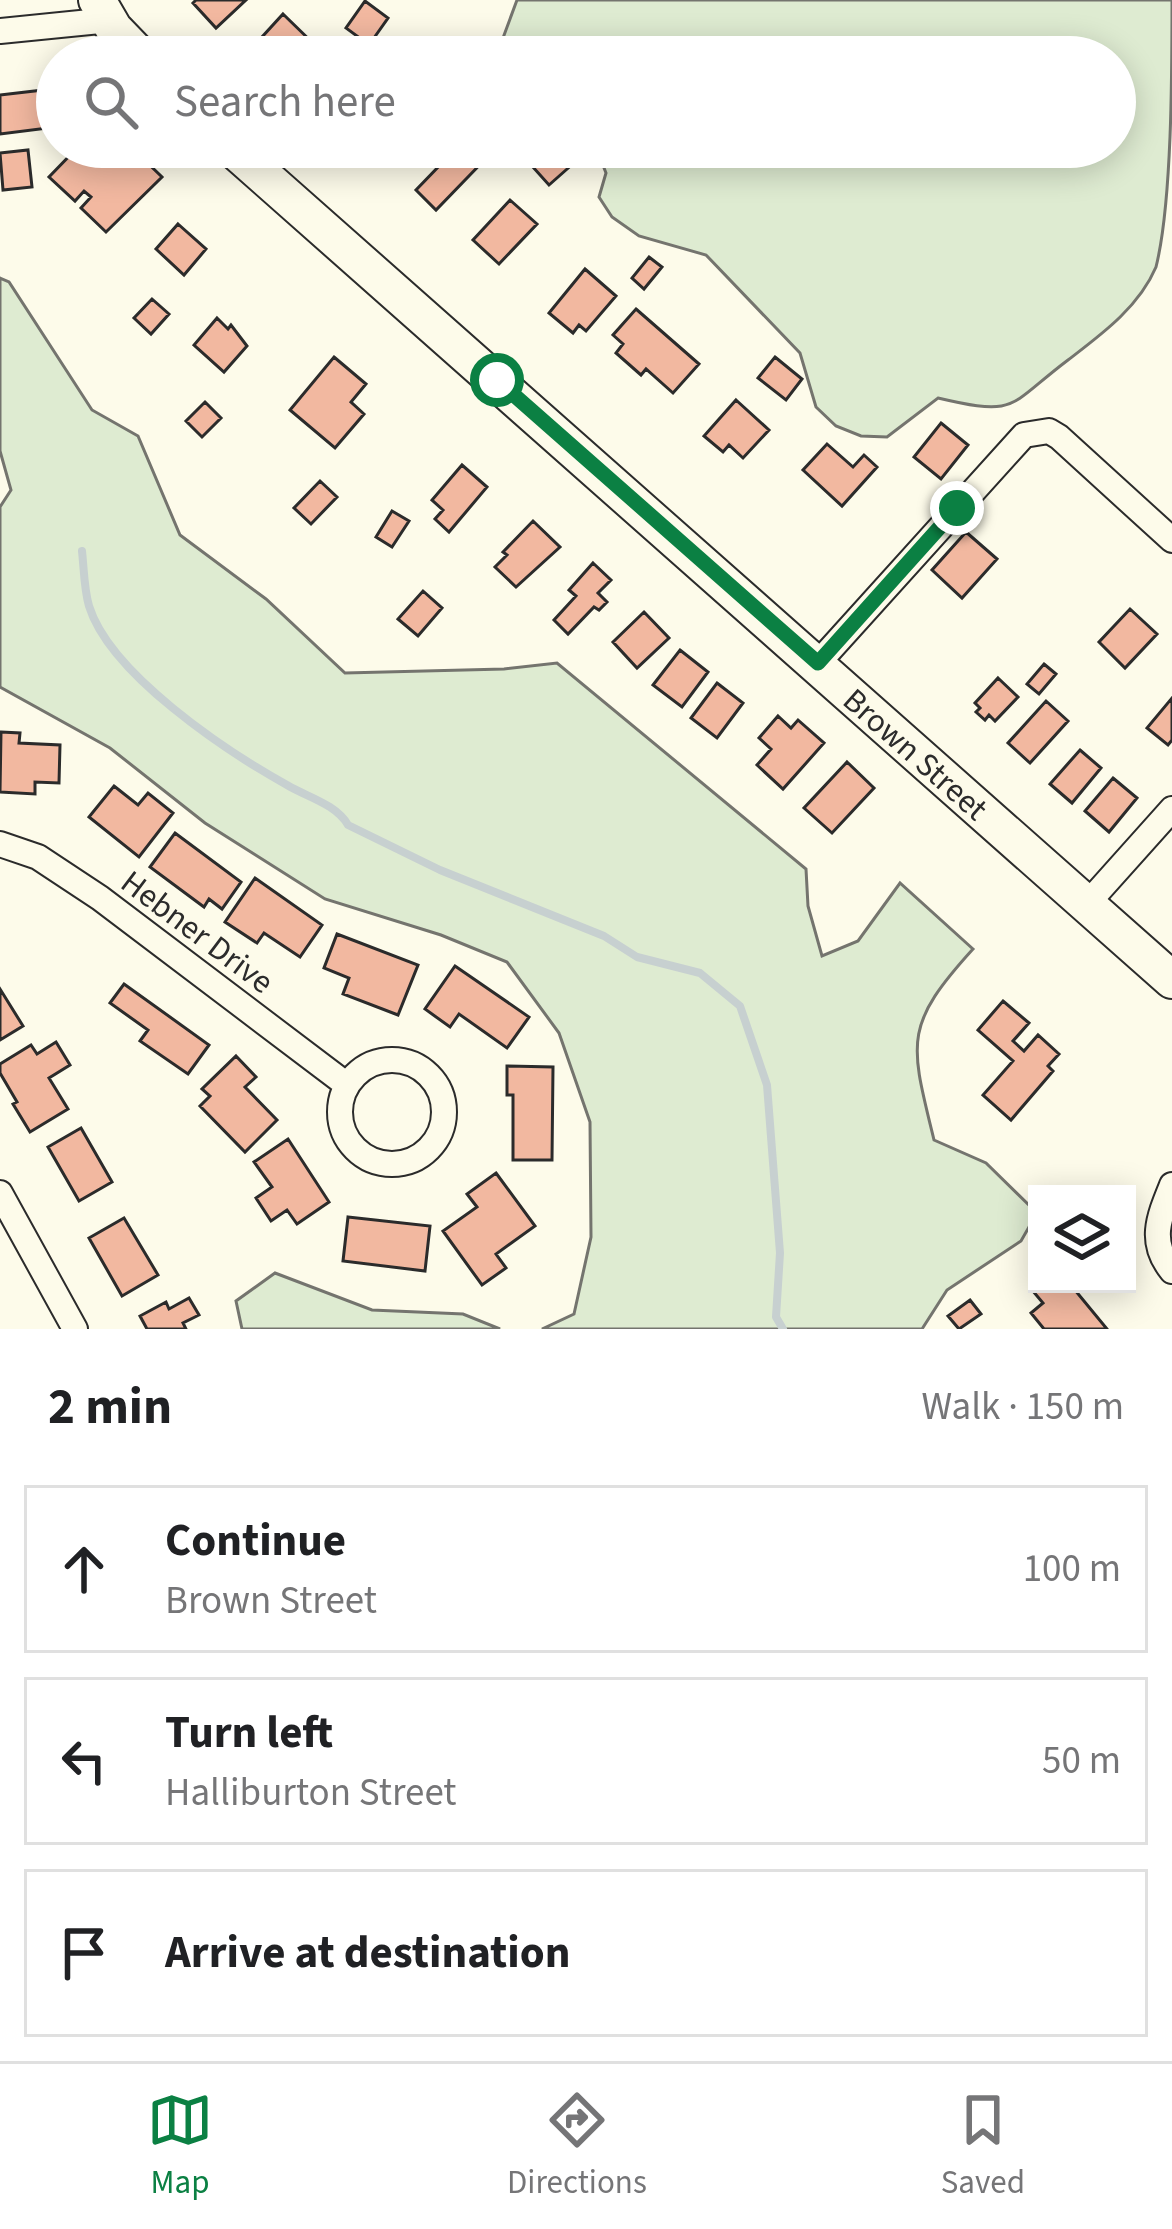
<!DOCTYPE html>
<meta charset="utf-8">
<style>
:root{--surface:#fff;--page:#f6f6f6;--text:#202124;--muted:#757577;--line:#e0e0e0;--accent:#0b8043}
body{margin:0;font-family:"Source Sans 3",sans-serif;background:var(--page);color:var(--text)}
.controls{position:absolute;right:36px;bottom:36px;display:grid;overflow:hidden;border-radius:0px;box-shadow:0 6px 30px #0003}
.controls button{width:108px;height:108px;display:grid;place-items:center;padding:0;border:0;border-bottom:3px solid var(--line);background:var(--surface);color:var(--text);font:60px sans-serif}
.stop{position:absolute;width:36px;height:36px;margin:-27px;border:9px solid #0b8043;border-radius:50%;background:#fff}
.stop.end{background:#0b8043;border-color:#fff;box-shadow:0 3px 12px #0008}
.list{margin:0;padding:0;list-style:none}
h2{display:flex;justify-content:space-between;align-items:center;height:156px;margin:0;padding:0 48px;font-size:51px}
h2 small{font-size:39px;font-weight:400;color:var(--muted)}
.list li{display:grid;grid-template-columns:78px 1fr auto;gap:36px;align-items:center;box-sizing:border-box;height:168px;margin:0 24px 24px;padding:0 24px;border:3px solid var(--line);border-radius:0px}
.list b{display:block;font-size:45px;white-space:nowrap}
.list p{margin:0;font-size:39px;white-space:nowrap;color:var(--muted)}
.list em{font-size:39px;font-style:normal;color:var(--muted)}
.icon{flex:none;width:66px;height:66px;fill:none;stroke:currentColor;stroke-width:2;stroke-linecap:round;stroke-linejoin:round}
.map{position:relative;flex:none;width:1172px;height:1329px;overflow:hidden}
.search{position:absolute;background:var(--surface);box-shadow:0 6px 30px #0003;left:36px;right:36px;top:36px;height:132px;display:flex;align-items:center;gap:30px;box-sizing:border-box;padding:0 42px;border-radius:66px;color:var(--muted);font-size:45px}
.sheet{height:732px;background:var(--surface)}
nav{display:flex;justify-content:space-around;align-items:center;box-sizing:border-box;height:168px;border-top:3px solid var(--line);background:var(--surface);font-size:33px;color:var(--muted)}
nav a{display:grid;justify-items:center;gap:6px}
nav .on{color:var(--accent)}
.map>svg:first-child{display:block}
.green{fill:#deebd1;stroke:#74746e;stroke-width:3}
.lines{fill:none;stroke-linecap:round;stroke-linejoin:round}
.stream{stroke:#c7d0d0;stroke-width:8}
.building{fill:#f2b8a0;stroke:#2b2b2b;stroke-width:3}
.street-casing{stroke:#2b2b2b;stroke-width:28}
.secondary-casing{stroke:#2b2b2b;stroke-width:40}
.street{stroke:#fdfbea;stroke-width:24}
.secondary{stroke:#fdfbea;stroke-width:36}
.route{stroke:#0b8043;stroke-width:15}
.labels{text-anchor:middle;stroke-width:9;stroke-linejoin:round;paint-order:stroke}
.street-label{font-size:33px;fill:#2b2b2b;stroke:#fdfbea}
</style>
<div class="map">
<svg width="1172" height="1329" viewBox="0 0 1172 1329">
<rect width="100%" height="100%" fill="#fdfbea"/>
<path class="green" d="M517,0H1172C1172,73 1172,203 1156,267C1139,307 1102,334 1068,360C1007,406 1019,417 938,398L887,437L861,436L836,426L816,407L800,353L706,255L639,236L612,217L599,197L606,173L596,147H1115V57H496Z
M0,278L9,282L92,410L138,436L180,535L266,599L345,673L504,669L557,663L806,869L808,906L822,956L858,941L900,883L973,949C903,1026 910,1042 934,1140L986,1163L1037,1213L1021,1241L947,1290L922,1329H542L574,1314L591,1237L590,1122L559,1033L507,962L441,935L325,899L205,823L110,748L0,687V507L11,490L0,451Z
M275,1273L372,1310L463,1314L500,1329H242L236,1301Z"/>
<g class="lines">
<path class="stream" d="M82,551C84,569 84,589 89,606C110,674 226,751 287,785C307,797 336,804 348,825L440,870L604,936L637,957L700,973L740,1006L767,1085L780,1253L776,1317L783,1329"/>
</g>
<path class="building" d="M196,0H246L216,28L193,3Z
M365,1L388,18L369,45L346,28Z
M283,14L319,49L312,57H283L262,37Z
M52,89L56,127L0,134V95Z
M78,147H131L162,177L106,232L81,208L91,197L84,191L75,201L49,177Z
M423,147H494L496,148L436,210L416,190L441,164Z
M515,147H561L575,162L549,185Z
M28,150L32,187L3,190L0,153Z
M510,200L537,224L499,264L473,240Z
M178,224L206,249L184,275L156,249Z
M649,257L662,267L644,289L632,278Z
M585,269L616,296L586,331L579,325L573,333L549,313Z
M152,299L169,314L151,334L134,318Z
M636,309L699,364L673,393L646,369L641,375L616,353L623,344L613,335Z
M217,318L228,329L231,325L247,346L224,372L194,345Z
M334,357L366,384L351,402L364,414L335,448L290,410Z
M775,357L802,379L786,400L758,378Z
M736,400L769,430L743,458L729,445L723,452L704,436Z
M205,402L221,418L202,437L186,421Z
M941,423L968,445L941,479L914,457Z
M827,444L853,467L864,455L877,467L842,506L803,470Z
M462,465L487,487L449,532L435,519L443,510L432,500Z
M320,481L337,497L311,524L294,508Z
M392,511L409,521L392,547L376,537Z
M533,521L560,547L516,587L495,567L507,555L503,552Z
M966,532L997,559L962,598L932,570Z
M593,563L611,580L598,593L607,602L599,610L594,607L568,634L554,620L576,596L569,590Z
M423,591L442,608L418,636L398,619Z
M1130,609L1157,634L1125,668L1099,642Z
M644,612L669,638L637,668L613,642Z
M680,650L708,672L682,707L653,685Z
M1044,664L1056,674L1039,694L1027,684Z
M998,678L1018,697L995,721L989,715L985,720L976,712L980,708L975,703Z
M717,683L743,703L717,738L691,718Z
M1172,698V740L1168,745L1147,728Z
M1046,701L1068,721L1030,763L1008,743Z
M778,716L791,728L798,720L824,743L783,789L757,765L771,749L759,738Z
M1,732L20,733L19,743L60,745L59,783L35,782V794L0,792Z
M1080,750L1101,768L1072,803L1050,784Z
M847,762L874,788L832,833L804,808Z
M1113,778L1137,798L1109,832L1085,811Z
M114,786L138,805L148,793L173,813L139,857L89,817Z
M175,833L241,882L222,909L209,899L204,907L150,867Z
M255,878L322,925L300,957L264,933L257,943L225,922Z
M337,934L418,965L398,1015L343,994L349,978L324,968Z
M455,966L529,1017L507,1048L459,1014L450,1027L425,1009Z
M124,984L209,1045L188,1074L140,1041L148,1030L110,1003Z
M0,989L23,1026L0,1040Z
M1003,1001L1029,1023L1013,1041L1024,1051L1038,1035L1059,1054L1048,1066L1053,1071L1011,1120L983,1095L1013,1061L978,1030Z
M56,1042L70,1065L49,1078L68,1109L30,1132L13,1104L17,1102L0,1073V1064L31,1045L37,1054Z
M236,1056L256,1077L245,1087L277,1120L245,1152L200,1106L210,1096L202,1089Z
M507,1066L553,1067L552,1160H513V1095H507Z
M81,1128L112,1182L79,1201L48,1147Z
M288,1139L329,1202L297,1224L287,1210L271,1221L256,1198L272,1187L254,1162Z
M496,1173L535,1226L496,1254L506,1268L482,1285L443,1231L477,1207L467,1194Z
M348,1217L430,1226L425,1271L343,1261Z
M124,1218L158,1275L122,1296L89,1238Z
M1039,1284H1070L1107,1329H1044L1031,1313L1043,1303L1032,1290Z
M189,1298L199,1315L183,1323L186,1329H147L140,1316L166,1302L169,1309Z
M970,1300L981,1314L959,1329L948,1316Z"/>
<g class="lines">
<g class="street-casing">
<path id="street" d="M0,31L110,20
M818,663L1024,435L1049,431L1059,437L1172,540
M0,844L38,857L100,898L347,1085
M1087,904L1172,809
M340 1112a52 52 0 1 1 104 0a52 52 0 1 1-104 0Z
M1172,1185C1159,1217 1148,1242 1172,1271
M0,1193L75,1329"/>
</g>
<g class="secondary-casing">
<g id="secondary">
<path d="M97,0L114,29L141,57"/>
<path id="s1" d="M231,147L1172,980"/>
</g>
</g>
<use href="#street" class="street"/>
<use href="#secondary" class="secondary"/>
</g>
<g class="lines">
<path class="route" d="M497,380L818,663L957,508"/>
</g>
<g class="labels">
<g class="street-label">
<text dy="12" stroke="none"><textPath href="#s1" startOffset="915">Brown Street</textPath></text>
<text transform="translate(198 931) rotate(37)" y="12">Hebner Drive</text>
</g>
</g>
</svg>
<div class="controls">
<button><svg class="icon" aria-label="layers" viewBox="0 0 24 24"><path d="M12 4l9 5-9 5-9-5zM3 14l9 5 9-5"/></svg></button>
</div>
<div class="stop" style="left:497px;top:380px"></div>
<div class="stop end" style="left:957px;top:508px"></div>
<div class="search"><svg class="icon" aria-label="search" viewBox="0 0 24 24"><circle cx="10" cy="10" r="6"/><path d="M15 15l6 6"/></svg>Search here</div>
</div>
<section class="sheet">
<h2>2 min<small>Walk · 150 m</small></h2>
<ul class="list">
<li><svg class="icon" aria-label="ahead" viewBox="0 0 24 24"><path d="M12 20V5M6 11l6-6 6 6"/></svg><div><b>Continue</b><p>Brown Street</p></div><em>100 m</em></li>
<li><svg class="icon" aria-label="left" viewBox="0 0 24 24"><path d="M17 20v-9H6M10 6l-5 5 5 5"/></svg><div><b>Turn left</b><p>Halliburton Street</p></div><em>50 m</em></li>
<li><svg class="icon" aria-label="arrive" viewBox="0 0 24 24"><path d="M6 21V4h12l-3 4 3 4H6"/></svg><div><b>Arrive at destination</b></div></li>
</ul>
</section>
<nav>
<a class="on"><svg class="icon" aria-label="map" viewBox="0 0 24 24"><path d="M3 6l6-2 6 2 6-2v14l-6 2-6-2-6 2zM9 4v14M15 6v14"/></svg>Map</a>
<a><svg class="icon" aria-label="directions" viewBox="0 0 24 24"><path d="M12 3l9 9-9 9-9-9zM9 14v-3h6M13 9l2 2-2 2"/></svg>Directions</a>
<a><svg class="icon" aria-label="saved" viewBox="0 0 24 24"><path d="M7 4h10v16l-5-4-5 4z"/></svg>Saved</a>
</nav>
